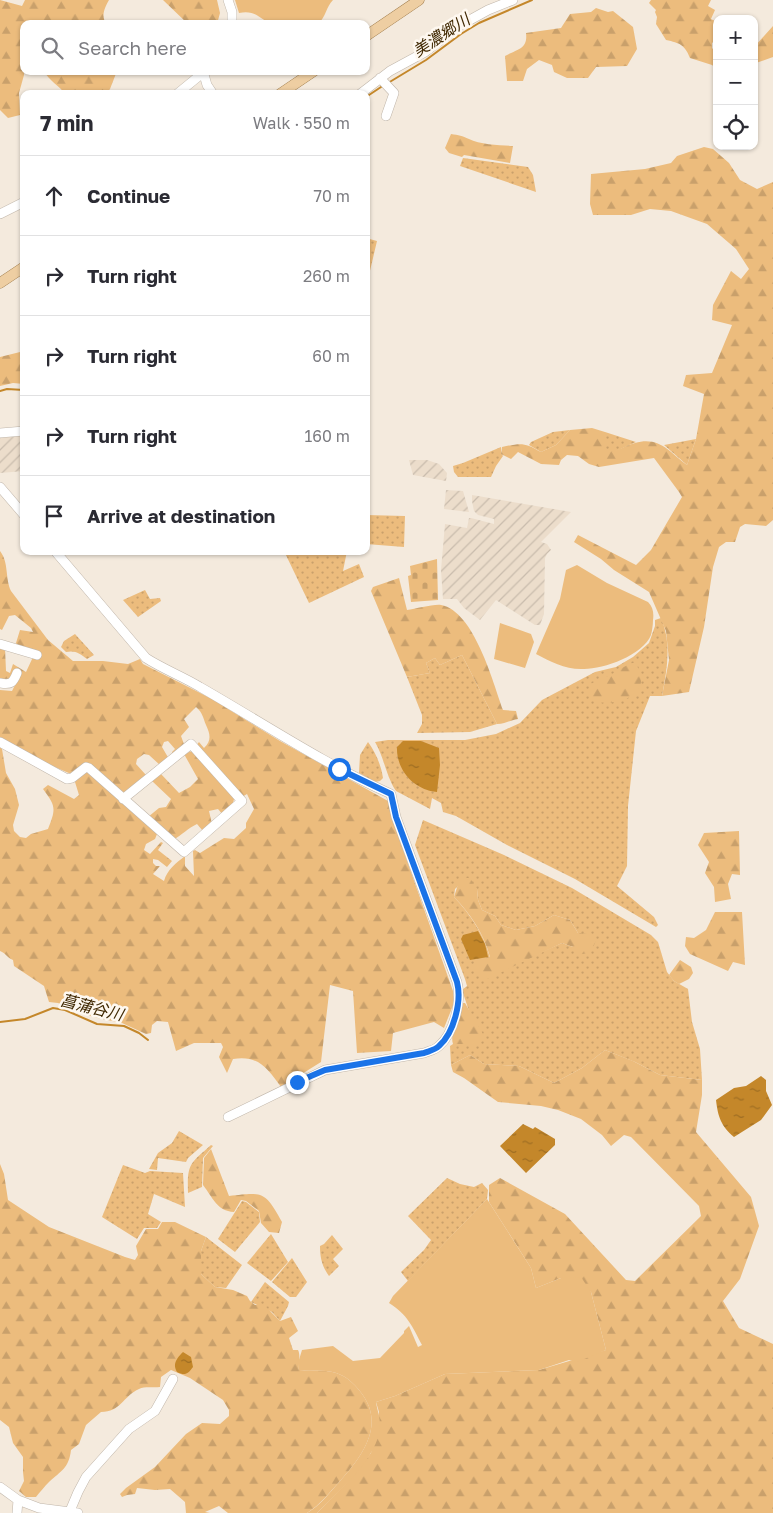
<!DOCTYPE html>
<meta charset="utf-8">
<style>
:root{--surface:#fff;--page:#f2f2f3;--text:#2b2b33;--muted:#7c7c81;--line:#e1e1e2}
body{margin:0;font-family:"Golos Text","Noto Sans JP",sans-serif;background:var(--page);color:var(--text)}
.controls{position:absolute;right:15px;top:15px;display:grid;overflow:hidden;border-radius:10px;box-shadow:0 1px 4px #0004}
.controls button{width:45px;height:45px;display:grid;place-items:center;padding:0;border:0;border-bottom:1px solid var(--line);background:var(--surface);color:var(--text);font:25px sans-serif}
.stop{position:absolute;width:15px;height:15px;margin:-11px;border:4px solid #1a73e8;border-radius:50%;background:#fff}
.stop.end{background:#1a73e8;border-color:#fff;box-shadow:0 1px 5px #0008}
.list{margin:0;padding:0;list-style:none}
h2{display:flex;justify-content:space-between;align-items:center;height:65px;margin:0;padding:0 20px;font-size:21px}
h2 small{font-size:16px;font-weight:400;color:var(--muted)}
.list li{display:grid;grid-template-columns:32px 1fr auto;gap:15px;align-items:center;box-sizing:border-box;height:80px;padding:0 20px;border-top:1px solid var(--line)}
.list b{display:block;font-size:19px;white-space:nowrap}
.list em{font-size:16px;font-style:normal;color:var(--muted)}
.icon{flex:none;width:28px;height:28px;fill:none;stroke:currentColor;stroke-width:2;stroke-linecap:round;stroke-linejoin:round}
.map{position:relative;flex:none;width:773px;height:1513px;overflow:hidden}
.search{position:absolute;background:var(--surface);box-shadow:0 1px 4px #0004;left:20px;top:20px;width:350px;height:55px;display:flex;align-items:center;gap:12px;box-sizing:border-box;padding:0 18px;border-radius:10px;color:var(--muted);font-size:19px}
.panel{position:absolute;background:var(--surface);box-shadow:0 1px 4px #0004;left:20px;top:90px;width:350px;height:465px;border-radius:10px}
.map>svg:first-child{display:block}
.industrial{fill:url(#industrial-furrows)}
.grass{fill:url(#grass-dots);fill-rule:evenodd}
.forest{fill:url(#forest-firs);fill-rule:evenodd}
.cemetery{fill:url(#cemetery-stones)}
.garden{fill:#ecbc7d}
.water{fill:url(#water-ripples)}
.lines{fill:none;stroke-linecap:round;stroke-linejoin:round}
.stream{stroke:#c4872a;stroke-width:2}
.minor-casing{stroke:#c0b6aa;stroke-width:10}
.major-casing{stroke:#997544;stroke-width:11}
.minor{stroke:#fff;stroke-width:9}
.major{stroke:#eecea2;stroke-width:10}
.route{stroke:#1a73e8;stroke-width:6}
.labels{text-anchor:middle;stroke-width:5;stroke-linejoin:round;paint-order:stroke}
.water-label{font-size:16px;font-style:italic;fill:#3f2700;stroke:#fef8f0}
</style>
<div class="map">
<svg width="773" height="1513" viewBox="0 0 773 1513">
<defs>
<pattern id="industrial-furrows" width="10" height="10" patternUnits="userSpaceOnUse" patternTransform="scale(1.25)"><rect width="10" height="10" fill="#ecddcb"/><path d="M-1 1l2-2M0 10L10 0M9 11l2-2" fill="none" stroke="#c9bcad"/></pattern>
<pattern id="grass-dots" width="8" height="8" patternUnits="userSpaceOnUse" patternTransform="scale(1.25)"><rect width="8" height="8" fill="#ecbc7d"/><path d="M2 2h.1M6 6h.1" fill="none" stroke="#c9a06b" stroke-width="1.8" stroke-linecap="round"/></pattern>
<pattern id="forest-firs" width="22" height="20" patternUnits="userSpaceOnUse" patternTransform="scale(1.25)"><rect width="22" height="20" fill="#ecbc7d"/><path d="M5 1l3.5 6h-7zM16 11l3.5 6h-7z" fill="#c9a06b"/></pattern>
<pattern id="cemetery-stones" width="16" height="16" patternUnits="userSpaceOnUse" patternTransform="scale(1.25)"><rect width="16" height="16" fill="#ecbc7d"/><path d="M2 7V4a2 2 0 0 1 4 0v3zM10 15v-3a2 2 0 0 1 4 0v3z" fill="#c9a06b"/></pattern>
<pattern id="water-ripples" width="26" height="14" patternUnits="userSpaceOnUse" patternTransform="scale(1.25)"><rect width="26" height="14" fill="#c4872a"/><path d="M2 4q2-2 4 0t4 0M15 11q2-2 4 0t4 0" fill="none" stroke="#9e6d22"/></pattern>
</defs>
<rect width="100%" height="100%" fill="#f4eadd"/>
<path class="industrial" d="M24,433V471L0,473V435Z
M409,460H427L439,464L447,473L446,481L413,475Z
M446,490L463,491L469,512L444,509Z
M472,495L571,512L541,542L547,544L551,550L547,554L545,558L544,614L540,625H535L496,600L480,620L464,608L457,599H443L441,570L445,524L467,528L469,518H471L494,524V519L478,515L474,511L472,501Z"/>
<path class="grass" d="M463,158L528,167L533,175L536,192L460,166Z
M366,238L377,241L369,275L366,273Z
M570,430L556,445L541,452L529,445L531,442L553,432Z
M605,432L636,442L614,452H605Z
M696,439L687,465L664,445Z
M501,447V453L503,456L496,466L491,477H458L454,472L453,466L463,463Z
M366,515L405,516L404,547L366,544Z
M284,551H347L343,571L359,564L364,577L309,603Z
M145,590L150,599L160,598L161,601L138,617L123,600Z
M661,618C672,644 667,669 662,696H650L636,731L628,806L627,866L617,886L654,917L658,925L656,927L575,879L507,845L456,816L443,812L441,803L432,798L430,809L396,791C386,776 384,757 375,742L388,740H465L496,734L520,723L542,700L595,672L616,667L633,657L649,643L655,626V620Z
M75,634L94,655L87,659C80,654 76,650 66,652L61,647L64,641Z
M462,655L497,724L470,732L417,733L422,724V715L407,677L430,673L426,663L435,658L440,665Z
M368,742C376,753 381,765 383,778L380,781L375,782L359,773L360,755Z
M423,820L504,855L572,888L651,935L658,942L667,972L674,981L688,989L692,1022L700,1049L702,1080L660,1075L635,1062L605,1050L582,1068L554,1083L519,1066L484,1064L470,1055L451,1065L450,1046L453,1044H480L462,990L467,986L465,979L415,845ZM458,886L477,889L478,900L482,910L495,916L501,925L516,930L535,926L554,915L570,920L578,933L573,947L562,943L533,956L490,958C484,934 470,914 454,897L455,889Z
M179,1131L203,1145L188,1158L186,1162L158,1158L157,1170L149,1169L158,1153L172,1143Z
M211,1145L213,1146L203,1158L202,1187L188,1193C187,1163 190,1164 211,1145Z
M123,1165L145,1173L150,1171L183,1173L185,1207L154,1194L148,1214L161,1222L157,1228H144L137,1239L102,1217Z
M447,1178L460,1184L474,1187L482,1183L488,1190L487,1199L408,1281L401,1272L424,1250L431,1240L408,1216Z
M242,1201L246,1202L259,1212L260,1222L235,1252L218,1239Z
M271,1234L288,1262L271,1281L247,1263Z
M332,1235L343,1249L333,1259L339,1266L329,1276C322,1266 320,1258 320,1246L324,1244Z
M206,1237L242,1265L226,1288L215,1287L201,1274V1251Z
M292,1258L307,1282L296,1297H290L272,1282Z
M265,1282L289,1302L288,1306L280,1321L272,1312L251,1302Z"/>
<path class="forest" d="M0,0L22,6L25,0H109C105,7 100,17 107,24H24V75L19,93L20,115L8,118L0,110Z
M163,0H217L220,13L217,24H188Z
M651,0H711L708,6L715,10L711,19L717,22V39L712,43V48L717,54V69L712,65L690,58C685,45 680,43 666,40L656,24L657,17L655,12L656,10L649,3Z
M596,8L608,12L613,11L633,27L637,49L627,66L596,67L588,78H567L554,72L552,65L539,60L527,69L523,81H507L505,56C518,49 528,49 526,33L561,28L570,14L591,12Z
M773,26V57L756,63L754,65V47Z
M44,71H117L110,89L106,94H65C59,85 49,81 44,71Z
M451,134C459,135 462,136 469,139C480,145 501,145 513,146L510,163L464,155L462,157L449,153L445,148Z
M704,147L713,149L729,163L740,180L757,189L773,182V520L766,526L745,524L740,527L735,542H726L719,547L713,567L704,627L689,692L662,696L669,660L666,631L649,592L614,570L601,559L574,542L578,535L636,565L651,550L682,497L679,492L654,458L599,467L589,464L578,456L567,455L561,460L559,465L541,464L518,452L511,459L501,454L502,447C521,443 524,442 541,452L556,445L570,430L592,428L605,432V452C617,452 624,446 635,443C660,436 670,453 687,465L696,439L704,394L683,386L686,375L712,373L732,325L712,320L713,305L731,271L741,279L749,269L736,249L707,224L671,211L650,209L631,215H593L590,204L591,174L645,169L671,163L677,156Z
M24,351V384L13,383L0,386V357Z
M0,551C9,562 5,579 11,591L48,640L73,661H103L128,664L140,659L143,664L212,699L280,741L388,801L394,824L453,991L454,1003L444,1028L434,1022L393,1033L391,1051L357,1053L353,991L330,985L321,1062L281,1087C267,1068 259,1055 233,1059L227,1073L219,1057L223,1047L221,1043H194L176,1051L168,1022L157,1021L152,1025L151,1033L146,1034L122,1023L93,1017L58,1003L49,1002L44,986L14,966L13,960C7,958 6,953 0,951V746L2,749L6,773L15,789L19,805L13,825L14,831L20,837L26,838L31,834L48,829C56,809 56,806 43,789L48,785L74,799L79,795L75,782L76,776L38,760L0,737V690L12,691L17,681L10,683L0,680V647L5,648L6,671L10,673L13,664L26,672L33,657L18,648L16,643L20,630L33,632L31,628L15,615L9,616L2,630L0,629ZM196,707C203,713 203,718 206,725C210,734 212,740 204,748L199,742L192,751L184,754L198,779L190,787L179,793L161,774L152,781L171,799L166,807L159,808L148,817L173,840C182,835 188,828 197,824L203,831L212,824L209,811L218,809L223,815L232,807L234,799L242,797L247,794L254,809L246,823V828L234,839L224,838L200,853L195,850L193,851L194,876L185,866V856C176,863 167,870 164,881L153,874L160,866H156L153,863V859L158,860L167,867L172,861L158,850L163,843L161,842L150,854L144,850L146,844L155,839L157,834L120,799L146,775L136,764L137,759L144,754L149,755L161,766L169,759L162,747L164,742L168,741L175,749L172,752L173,757L185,747L181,736L189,727L184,719Z
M399,578L407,610C416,609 433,604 441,605C474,611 493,682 503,710L516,711L518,719C510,720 506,724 497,724L462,655L440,665L435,658L426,663L430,673L407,677L371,591L373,587Z
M637,662C637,668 641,676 641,682C639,702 603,707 590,699L589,685C596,681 601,679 608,676C618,672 625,664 637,662Z
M739,831L740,875L732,874L728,884L731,899L715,902L714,887L705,873L709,862L698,845L704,833Z
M460,878H470L477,889L478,900L482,910L495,916L501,925L516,930L535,926L554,915L570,920L578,933L596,935L595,943L590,953L581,954L573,947L562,943L483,981L477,972L474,963L490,957C484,934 470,913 454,897Z
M715,912H742L745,965L733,962L728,971L690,954L685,946L686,937L694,938L706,930Z
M680,960L691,967L693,973L689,979L679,984L674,981L669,975Z
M463,1003H465L484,1036L480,1044H453C449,1032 461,1017 463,1003Z
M605,1050L633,1061L660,1075L702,1080V1095L696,1132L751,1197L759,1226L740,1279L723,1301L739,1328L773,1344V1513H317L344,1486L371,1453L379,1412L376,1402L395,1396L445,1374L539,1370L606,1350L591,1292L561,1278L536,1288L531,1268L489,1202V1185L500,1178L565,1214L626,1280L635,1281L701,1216L699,1206L631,1137L624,1135L611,1146L602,1135L581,1119L558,1110L541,1106L498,1102L464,1078L453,1072L451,1065L470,1055L484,1064L519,1066L554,1083L582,1068Z
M211,1149L229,1196C263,1192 265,1191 282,1222L279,1233L269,1232L261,1223L259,1211L246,1201L241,1200L234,1212C217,1211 213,1198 203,1185L204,1158Z
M0,1164L4,1174L8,1200L49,1227L125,1257L135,1260L138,1255L136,1246L146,1229H158L162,1222H175L206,1237L201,1251V1274L215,1287L233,1290L247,1296L250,1301L255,1305H264L280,1321L291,1317L298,1331L289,1338L293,1350H298C301,1356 298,1363 299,1370C313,1371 329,1369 341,1375C348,1378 354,1384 359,1390C387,1423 363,1455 340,1481C329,1493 321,1504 307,1513H228L219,1506L205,1512L210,1513H186L185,1502L170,1489L155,1490L137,1488L135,1494L127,1495L122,1497L120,1494L126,1488L155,1467L186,1434L202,1423L220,1424L229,1416V1410L223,1400L190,1378L171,1370L161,1377L160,1387C153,1388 145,1386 139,1389C122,1397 121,1412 101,1412L86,1425L79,1444L71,1450C69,1468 61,1471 49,1482C45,1486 40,1492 36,1497H26L19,1491L24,1481L23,1472V1457L13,1443L9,1427L0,1420Z"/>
<path class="cemetery" d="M437,559L438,600L411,602L408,576L411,575L410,566Z"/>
<path class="garden" d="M235,0H333C326,7 326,17 318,24C304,24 289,26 275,24C260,22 258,9 239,13Z
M577,565L607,583L648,602C653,607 654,613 653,620C653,625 652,631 651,635C643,655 604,669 584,669C566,670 551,662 536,654L560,599L566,570Z
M500,623L531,634L534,642L525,668L494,659Z
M487,1199L531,1268L536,1288L561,1278L581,1277L591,1292L606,1350L577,1362L569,1360L539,1370L445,1374L395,1396L376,1402C377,1409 380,1417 380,1425C379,1458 339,1491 317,1513H307C321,1505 330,1492 340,1481C363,1455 387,1423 359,1390C354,1384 348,1378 341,1375C329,1369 312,1371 299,1370L298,1363L302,1350L333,1346L353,1361L380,1358L404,1333V1331L409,1326L418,1347L422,1345C412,1326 408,1315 389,1303L393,1296Z"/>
<path class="water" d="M403,741H421L439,748L440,765L437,792C414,790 396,770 397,747Z
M478,931L485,944L488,957L470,960L461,939L463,935Z
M761,1076L766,1080V1091L772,1105L761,1120L734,1137C721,1126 718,1117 716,1100L734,1088L746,1086Z
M523,1124L533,1129L535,1127L555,1139V1145L526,1173L500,1146Z
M183,1352L191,1357L193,1367C188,1374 185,1376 177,1372C172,1364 177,1358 183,1352Z"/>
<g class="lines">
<path class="stream" d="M388,83L426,60L461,34L479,23L532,0
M366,97L384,85
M0,391L7,389L24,390
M0,1022L25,1019L53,1008L65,1010L97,1024L124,1026L139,1033L148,1040"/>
<g class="minor-casing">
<path id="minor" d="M228,0L232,12V24
M203,71L207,85L213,94
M380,78L394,93L386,116
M177,94L199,76L203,74
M360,94L390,71L425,52L459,26L488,10L513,0
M0,214L24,202
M0,433L24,431
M0,487L24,515
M55,551L146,658C163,669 182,676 200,687C263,723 324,764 391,794L396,817L457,982C462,1001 454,1033 439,1046C435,1050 429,1051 424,1053L325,1070L228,1117
M0,644L37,655
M0,683C11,685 13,683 17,673
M0,742L67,779L72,778L86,767L89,768L184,852L242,801L191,744L123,799
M0,1487L18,1500L39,1508L78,1513
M70,1511L78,1492L86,1477L129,1429L155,1411L173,1379
M17,1513L18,1500"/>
</g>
<g class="major-casing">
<path id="major" d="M366,36L419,0
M280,94L314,71
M0,283L24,267"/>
</g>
<use href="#minor" class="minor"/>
<use href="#major" class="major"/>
</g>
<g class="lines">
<path class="route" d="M297,1082L325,1070L424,1053C429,1051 435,1050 439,1046C454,1033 462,1001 457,982L396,817L391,794L339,769"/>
</g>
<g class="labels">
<g class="water-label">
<text transform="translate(441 35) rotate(-33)" y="6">美濃郷川</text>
<text transform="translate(92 1007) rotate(14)" y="6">菖蒲谷川</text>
</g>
</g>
</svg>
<div class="controls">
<button>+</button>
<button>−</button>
<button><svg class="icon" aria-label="locate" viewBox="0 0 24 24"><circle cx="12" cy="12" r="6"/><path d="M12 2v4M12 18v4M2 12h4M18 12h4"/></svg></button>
</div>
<div class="stop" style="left:339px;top:769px"></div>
<div class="stop end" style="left:297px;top:1082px"></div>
<div class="search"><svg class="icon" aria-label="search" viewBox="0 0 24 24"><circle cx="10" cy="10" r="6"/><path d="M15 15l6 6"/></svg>Search here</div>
<section class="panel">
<h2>7 min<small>Walk · 550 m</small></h2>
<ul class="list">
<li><svg class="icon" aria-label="ahead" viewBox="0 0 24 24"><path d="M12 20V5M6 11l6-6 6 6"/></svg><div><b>Continue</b></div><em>70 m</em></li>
<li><svg class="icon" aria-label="right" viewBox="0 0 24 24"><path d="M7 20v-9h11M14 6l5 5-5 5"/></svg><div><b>Turn right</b></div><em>260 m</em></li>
<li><svg class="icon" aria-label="right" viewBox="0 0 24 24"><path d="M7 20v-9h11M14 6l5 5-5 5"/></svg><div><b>Turn right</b></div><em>60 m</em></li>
<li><svg class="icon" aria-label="right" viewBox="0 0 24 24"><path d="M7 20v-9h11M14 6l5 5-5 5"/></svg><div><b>Turn right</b></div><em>160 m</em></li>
<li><svg class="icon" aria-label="arrive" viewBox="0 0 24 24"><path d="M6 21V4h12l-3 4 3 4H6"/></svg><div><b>Arrive at destination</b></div></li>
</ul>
</section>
</div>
